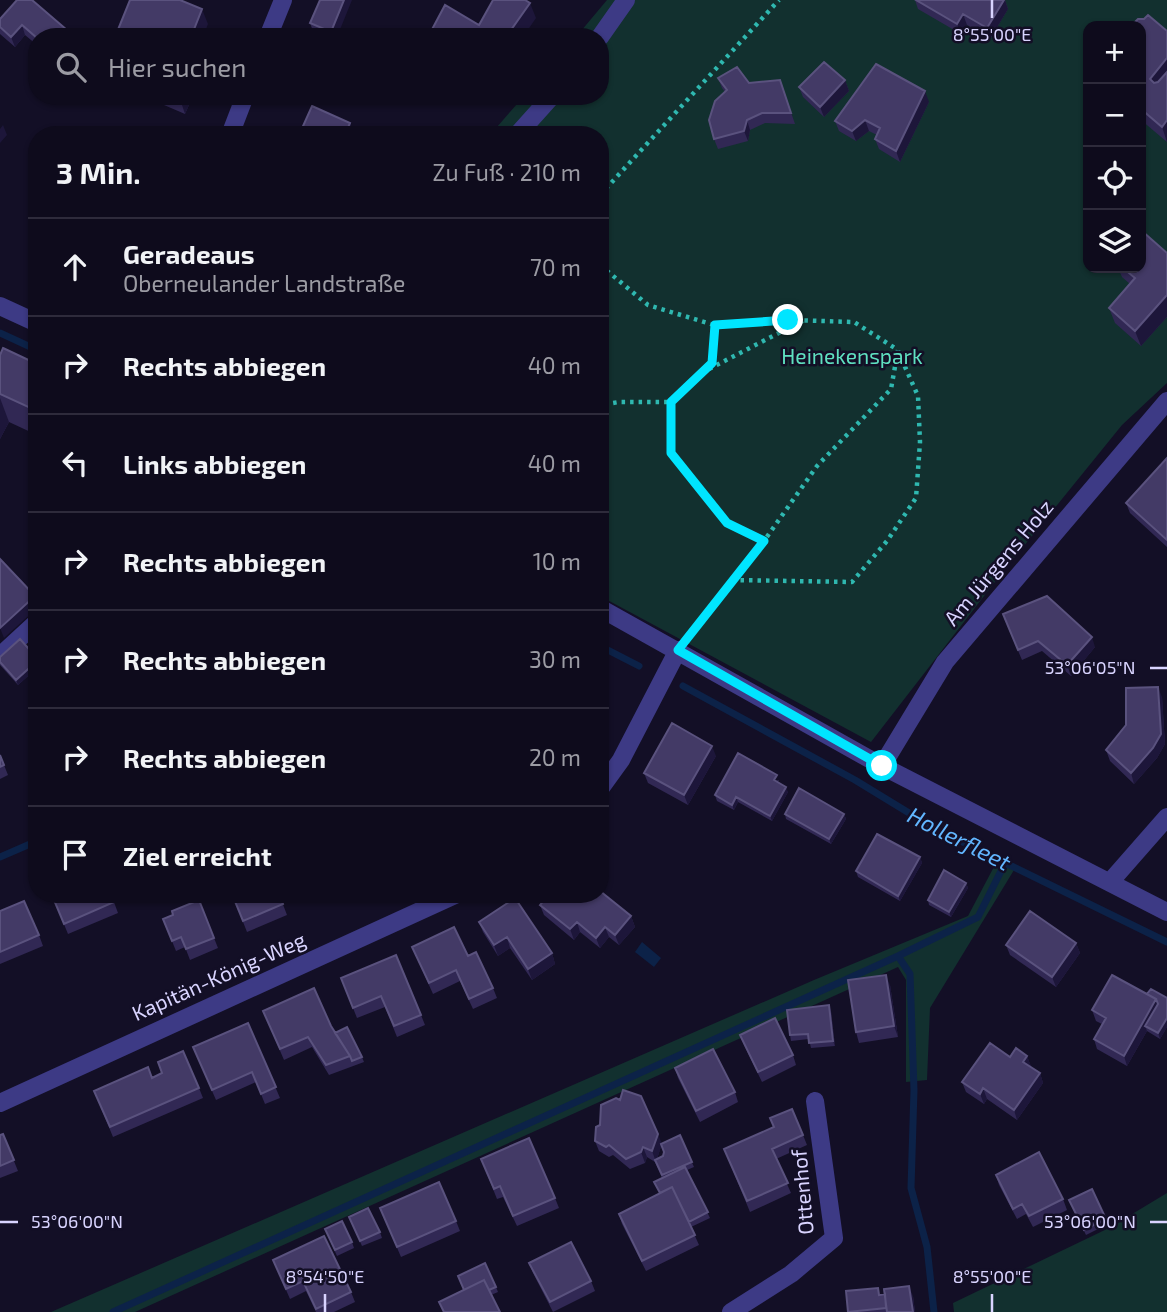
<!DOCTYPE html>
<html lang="de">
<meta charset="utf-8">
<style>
:root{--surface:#0e0b1c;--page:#171425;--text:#f1f3f6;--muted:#9b9ba3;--line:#2e2b3b}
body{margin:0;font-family:"Exo 2",sans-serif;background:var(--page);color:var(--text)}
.controls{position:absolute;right:21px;top:21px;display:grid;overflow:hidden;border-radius:14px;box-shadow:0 2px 5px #0004}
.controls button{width:63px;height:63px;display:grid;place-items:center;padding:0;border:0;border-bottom:2px solid var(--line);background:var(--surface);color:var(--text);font:35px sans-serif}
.stop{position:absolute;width:21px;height:21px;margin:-16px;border:5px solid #00e5ff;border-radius:50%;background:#fff}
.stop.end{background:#00e5ff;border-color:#fff;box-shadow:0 2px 7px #0008}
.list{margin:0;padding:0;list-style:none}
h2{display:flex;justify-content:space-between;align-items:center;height:91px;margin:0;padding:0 28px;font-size:30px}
h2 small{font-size:23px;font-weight:400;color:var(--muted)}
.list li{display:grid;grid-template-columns:46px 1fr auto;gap:21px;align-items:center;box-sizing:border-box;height:98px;padding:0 28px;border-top:2px solid var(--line)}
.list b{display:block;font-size:26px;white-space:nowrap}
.list p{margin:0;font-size:23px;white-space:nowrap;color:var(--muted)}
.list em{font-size:23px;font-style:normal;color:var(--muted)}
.icon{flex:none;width:38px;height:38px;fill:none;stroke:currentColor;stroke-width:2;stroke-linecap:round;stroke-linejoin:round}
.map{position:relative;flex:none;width:1167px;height:1312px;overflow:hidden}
.search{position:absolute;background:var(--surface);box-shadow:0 2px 5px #0004;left:28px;top:28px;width:581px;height:77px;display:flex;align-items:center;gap:18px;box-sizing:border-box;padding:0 24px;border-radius:28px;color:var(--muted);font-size:26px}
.panel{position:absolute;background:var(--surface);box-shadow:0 2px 5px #0004;left:28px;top:126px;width:581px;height:777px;border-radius:28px}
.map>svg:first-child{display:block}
.green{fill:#12302f;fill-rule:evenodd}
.water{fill:#0c2248}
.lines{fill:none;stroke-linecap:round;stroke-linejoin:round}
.stream{stroke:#0c2248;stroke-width:7}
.path{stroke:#2fb8b0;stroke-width:4.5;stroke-dasharray:3.5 5;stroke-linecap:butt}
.minor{stroke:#3d3a85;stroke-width:18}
.wall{fill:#312854;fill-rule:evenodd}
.shaded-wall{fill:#1d163a}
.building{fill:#433a66;stroke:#5a527e;stroke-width:2}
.route{stroke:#00e5ff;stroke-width:9}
.ticks{fill:none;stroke:#d9d4ff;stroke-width:2.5}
.labels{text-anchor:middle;stroke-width:5;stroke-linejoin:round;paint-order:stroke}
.park-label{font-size:21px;fill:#5fe0c0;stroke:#130f26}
.street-label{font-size:21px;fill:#d9d4ff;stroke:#130f26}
.water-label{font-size:23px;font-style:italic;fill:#62b6ff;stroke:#130f26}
.ticks-label{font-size:18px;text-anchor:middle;fill:#d9d4ff;stroke:#130f26;stroke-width:5;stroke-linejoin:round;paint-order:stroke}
</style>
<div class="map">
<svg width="1167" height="1312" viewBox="0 0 1167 1312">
<rect width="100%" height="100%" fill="#130f26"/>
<path class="green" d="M607,0H1167V383L1122,425L998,578L871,742L600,596V135H490L524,96H600V37H576ZM1088,26H1141V268H1088Z
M997,861L1014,870L930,1008L927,1080L906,1082V980L898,967L135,1312H51L814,980L968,916Z
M1167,1193V1312H954L953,1303L1109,1228Z"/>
<path class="water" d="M642,942L661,958L654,967L635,952Z"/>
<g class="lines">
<path class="stream" d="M0,333L37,350
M600,646L639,666
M683,686L855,780L932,827L1167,942
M0,857L37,841
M898,956L910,974L914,1090L911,1188L927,1247L934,1312
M113,1312L898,956L978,917L1005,863"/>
<path class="path" d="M600,195L779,0
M600,265L648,305L714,325L712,363L671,402H619L600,405
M709,369L804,320
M671,402V453L727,523L764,541
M732,580L852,582L887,541L916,498L920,442L918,396L898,351
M688,637L764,541L817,466L891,389L898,350L854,322L788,320L714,325"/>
<path class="minor" d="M268,37L283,0
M600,37L626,0
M230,135L245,96
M517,135L552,96
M0,306L37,323
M600,608L882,766L1167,912
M0,656L37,622
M882,766L945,662L1167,401
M600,789L621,760L678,650
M1110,882L1167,817
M0,1103L457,894
M731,1312L791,1274L834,1238L815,1101"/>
</g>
<path class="wall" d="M32,0L74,37H37V45L25,35L15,47L0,34V19Z
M320,0L337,37H321L314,34L310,23Z
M915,0H1005L1008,9L990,39L967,25L961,34L918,9Z
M1141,26L1167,31V142L1141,120Z
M37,50V66L32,55Z
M718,78L749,83L780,80L795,124L765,123L750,130L748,141L718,149L714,139L725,92L722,88Z
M845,80L849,91L824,117L803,97L799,87Z
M160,96H193L185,114L164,105Z
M929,102L900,162L879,149L875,139L877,135L869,131L856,141L839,131L835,121Z
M1167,253V317L1141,346L1115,323L1109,308L1130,284L1122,277L1118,268H1141Z
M0,355L35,363L37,369V435L9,422L0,439Z
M1167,458V547L1130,513L1126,503Z
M1007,625L1095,647L1071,676L1042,651L1022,660Z
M0,657L37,658V668L18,685L0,665Z
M1162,697L1165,744L1157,758L1134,784L1110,761L1106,750Z
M0,755L8,775L0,779Z
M716,756L688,805L648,783L644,773Z
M779,780L778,782L788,792L772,821L738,802L734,810L717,801L715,795Z
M785,814H844L846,819L831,844L786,819Z
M920,857L922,863L900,901L858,877L856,871Z
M966,883L968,888L951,917L929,905L928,900Z
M111,894L118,913L68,934L54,900Z
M232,894H279L287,915L247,932Z
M324,894H334L326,898Z
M199,900L218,948L190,960L185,947L176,951L163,919L173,915Z
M540,905L631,916L635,927L619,945L609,937L600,948L580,932L574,940L544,915Z
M0,911L39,935L43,946L0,964Z
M479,922L552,953L555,964L532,980L510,948L498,956L483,932Z
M1076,943L1080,953L1056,987L1010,955L1006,945Z
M412,947L468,956L493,988L497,998L473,1009L460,981L433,994Z
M341,978L421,1015L425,1025L397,1037L385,1007L357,1018Z
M890,985L898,1037L859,1043L856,1032Z
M1147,994L1167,998V1027L1160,1039L1147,1031L1127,1066L1097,1049L1094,1039L1102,1024L1096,1021L1092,1010Z
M263,1011L331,1026L335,1033L362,1057L364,1062L329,1075L312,1047L284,1060Z
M831,1011L835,1046L811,1048L809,1039L791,1041L790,1035Z
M248,1023L280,1098L265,1104L256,1082L216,1100L193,1047Z
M740,1035L793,1055L796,1065L762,1082L744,1045Z
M1027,1056L1031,1067L1040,1073L1043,1083L1017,1120L987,1099L984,1104L966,1092L962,1082L1010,1057Z
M158,1062L199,1088L203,1098L113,1137L94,1091L152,1078L162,1073Z
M675,1068L735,1092L738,1102L700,1122L678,1078Z
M770,1118L803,1135L807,1145L776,1159L791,1193L750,1212L724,1149L774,1127Z
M3,1134L18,1171L0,1178V1135Z
M680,1135L694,1167L687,1170L710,1218L691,1227L699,1245L646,1271L622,1224L619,1214L660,1193L654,1182L662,1178L655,1162L647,1157L645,1163L630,1169L613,1155L609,1157L599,1151L595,1141L662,1144ZM661,1146L664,1152L663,1156L657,1159Z
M481,1159L555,1198L559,1208L517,1226L503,1197L497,1199Z
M996,1175L1063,1199L1067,1210L1033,1227L1026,1214L1017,1219L999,1185Z
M1069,1200L1106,1219L1108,1224L1086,1235Z
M380,1208L456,1221L460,1231L401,1257Z
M351,1222L380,1232L382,1238L362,1246Z
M327,1234L352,1242L354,1248L337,1256Z
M273,1260L351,1292L355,1302L334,1312H316L306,1291L290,1299Z
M529,1263L591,1281L595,1291L553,1312L533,1273Z
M458,1276L496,1287L498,1292L491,1295L500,1312H443L439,1302L464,1290Z
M913,1296L915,1312H848Z"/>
<path class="shaded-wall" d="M344,0H352L337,37H333L331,32Z
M1004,0H1005L1008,9L990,39L987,28Z
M530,3L536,18L523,37H506Z
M202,9L208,24L203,37H191Z
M963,14L967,25L961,34L957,24Z
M22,25L25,35L15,47L11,37Z
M1167,58V80L1155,94L1150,79Z
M845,80L849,91L824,117L820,107Z
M925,91L929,102L900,162L896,151Z
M181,96H193L185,114L180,99Z
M747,120L750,130L748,141L744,131Z
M865,120L869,131L856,141L852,131Z
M1167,120V142L1162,127Z
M350,123L354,133L353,135H345Z
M3,125L7,135L0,143V129Z
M1167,295V317L1141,346L1135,331Z
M35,363L37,369V387L31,372Z
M0,398L9,422L0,439Z
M35,596L37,601V608L4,638L0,628Z
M1092,637L1095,647L1071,676L1067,665Z
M37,661V668L18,685L16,680Z
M1158,687L1162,697L1165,744L1157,758L1134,784L1131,773Z
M712,746L716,756L688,805L684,795Z
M786,787L788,792L772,821L770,816Z
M736,797L738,802L734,810L732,805Z
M844,814L846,819L831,844L829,839Z
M920,857L922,863L900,901L898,896Z
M966,883L968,888L951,917L949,912Z
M631,916L635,927L619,945L615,935Z
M577,922L580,932L574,940L570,929Z
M605,927L609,937L600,948L596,938Z
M507,937L510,948L498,956L494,945Z
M1076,943L1080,953L1056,987L1052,977Z
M552,953L555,964L532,980L528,969Z
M886,975L890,985L898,1037L894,1026Z
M1156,999L1159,1009L1145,1026L1147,1031L1127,1066L1124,1056Z
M829,1005L831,1011L835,1046L833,1041Z
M1167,1018V1027L1160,1039L1158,1033Z
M1027,1056L1031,1066L1027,1072L1023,1062Z
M1040,1073L1043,1083L1017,1120L1014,1110Z
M983,1088L987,1099L984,1104L980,1094Z
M658,1134L662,1144L656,1162L652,1151Z
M643,1147L647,1157L645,1163L641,1152Z
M909,1286L913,1296L915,1312H913Z"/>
<path class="building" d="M17,0H32L74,36L37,37V38L22,25L11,37L0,27V19Z
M130,0H180L202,9L191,37H115Z
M320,0H344L331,32L310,23Z
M493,0H525L530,3L506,37H428L445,5L479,25Z
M916,0H1004L987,28L963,14L957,24Z
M1148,15L1167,31V58L1150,79L1154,83L1158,82L1167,72V120L1162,127L1141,109V26H1134L1133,24L1138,19H1144Z
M37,50V59L32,55Z
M824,62L845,80L820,107L799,87Z
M876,64L925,91L896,151L875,139L880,128L865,120L852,131L835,121Z
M737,67L749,83L780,80L791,113H762L747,120L744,131L714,139L709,120L715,101L727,90L718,78Z
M312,106L350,123L345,135H299Z
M81,131L103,135H80Z
M1142,231L1167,253V295L1135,331L1109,308L1135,278L1123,268H1141V233Z
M3,348L35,363L31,372L37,375V411L0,394V355Z
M1167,458V540L1126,503Z
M0,559L35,596L0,628Z
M1047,596L1092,637L1067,665L1038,641L1018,650L1003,614Z
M20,639L37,658V661L16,680L0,662V657Z
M1158,687L1161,734L1153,748L1131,773L1106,750L1126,725V688Z
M672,723L712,746L684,795L644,773Z
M738,753L777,775L774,780L786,787L770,816L736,797L732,805L715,795Z
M0,755L4,765L0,767Z
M799,788L844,814L829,839L785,814Z
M877,834L920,857L898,896L856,871Z
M944,870L966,883L949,912L928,900Z
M600,891L631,916L615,935L605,927L596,938L577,922L570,929L540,905L549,894H600Z
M67,894H111L114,902L64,924L54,900Z
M232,894H279L283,904L243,921Z
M515,898L552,953L528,969L507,937L494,945L479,922Z
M199,900L214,938L186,949L181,937L172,941L163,919L173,915L172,911Z
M24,901L39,935L0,952V911Z
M1030,911L1076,943L1052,977L1006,945Z
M454,927L468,956L476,952L493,988L469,999L456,970L429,983L412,947Z
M396,955L421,1015L394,1026L381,996L353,1008L341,978Z
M886,975L894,1026L856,1032L848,980Z
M1112,975L1156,999L1124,1056L1094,1039L1106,1018L1092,1010Z
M314,988L331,1026L350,1056L326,1065L308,1037L280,1049L263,1011Z
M1151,989L1167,998V1018L1158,1033L1145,1026L1158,1004L1156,999L1147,994Z
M829,1005L833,1041L809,1043L808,1034L790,1035L787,1010Z
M775,1018L793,1055L758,1072L740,1035Z
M248,1023L276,1087L261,1094L252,1072L212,1090L193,1047Z
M347,1027L362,1057L352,1061L350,1056L335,1033Z
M990,1043L1010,1057L1016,1048L1027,1056L1023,1062L1040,1073L1014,1110L983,1088L980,1094L962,1082Z
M713,1049L735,1092L696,1111L675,1068Z
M183,1051L199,1088L110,1127L94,1091L148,1067L152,1078L162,1073L158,1062Z
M623,1090L641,1096L658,1134L652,1151L643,1147L641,1152L626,1159L609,1145L606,1147L595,1141L596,1127L600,1125L601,1105L616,1098L620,1100Z
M792,1109L803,1135L772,1149L788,1183L747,1201L724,1149L774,1127L770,1118Z
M3,1134L14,1160L0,1166V1135Z
M680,1135L692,1162L662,1175L655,1160L663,1156L664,1152L661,1144Z
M529,1138L555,1198L513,1216L500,1186L494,1189L481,1159Z
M1039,1152L1063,1199L1029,1216L1022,1204L1013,1209L996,1175Z
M685,1167L708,1212L689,1222L672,1187L660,1193L654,1182Z
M439,1182L456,1221L397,1247L380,1208Z
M672,1187L695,1235L642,1261L619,1214Z
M1092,1189L1106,1219L1084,1230L1069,1200Z
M368,1208L380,1232L360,1241L349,1217Z
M342,1221L352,1242L335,1250L325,1229Z
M324,1236L351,1292L316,1309L303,1281L286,1289L273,1260Z
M571,1242L591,1281L550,1302L529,1263Z
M485,1263L496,1287L489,1290L484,1280L464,1290L458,1276Z
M484,1280L500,1312H444L439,1302Z
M909,1286L913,1312H887L884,1289Z
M878,1288L879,1295L885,1294L886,1308L848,1312L846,1291Z"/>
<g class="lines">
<path class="route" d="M788,320L715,325L712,363L671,402V453L727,523L764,541L678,650L882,766"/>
</g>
<path class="ticks" d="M992,0V18M1150,668H1167M0,1222H18M1150,1222H1167M325,1294V1312M992,1294V1312"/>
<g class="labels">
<g class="park-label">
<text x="852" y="364">Heinekenspark</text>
</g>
<g class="street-label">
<text transform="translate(999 563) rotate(-50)" y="7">Am Jürgens Holz</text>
<text transform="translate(219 977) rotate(-24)" y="7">Kapitän-König-Weg</text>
<text transform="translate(803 1192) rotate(-95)" y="7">Ottenhof</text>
</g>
<g class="water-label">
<text transform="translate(959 839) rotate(27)" y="8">Hollerfleet</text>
</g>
</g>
<g class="ticks-label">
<text x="992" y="41">8°55'00"E</text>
<text x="1090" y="674">53°06'05"N</text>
<text x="77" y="1228">53°06'00"N</text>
<text x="1090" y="1228">53°06'00"N</text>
<text x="325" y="1283">8°54'50"E</text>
<text x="992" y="1283">8°55'00"E</text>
</g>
</svg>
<div class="controls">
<button>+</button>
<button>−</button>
<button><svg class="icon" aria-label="locate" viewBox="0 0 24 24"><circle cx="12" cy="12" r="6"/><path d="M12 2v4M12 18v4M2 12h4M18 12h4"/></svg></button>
<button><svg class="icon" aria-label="layers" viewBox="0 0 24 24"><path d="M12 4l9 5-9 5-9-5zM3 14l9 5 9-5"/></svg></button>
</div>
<div class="stop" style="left:882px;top:766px"></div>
<div class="stop end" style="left:788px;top:320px"></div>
<div class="search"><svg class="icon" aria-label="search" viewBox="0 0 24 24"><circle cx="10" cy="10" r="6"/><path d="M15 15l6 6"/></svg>Hier suchen</div>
<section class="panel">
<h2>3 Min.<small>Zu Fuß · 210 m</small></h2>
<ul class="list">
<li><svg class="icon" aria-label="ahead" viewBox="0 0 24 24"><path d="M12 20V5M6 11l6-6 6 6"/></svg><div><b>Geradeaus</b><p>Oberneulander Landstraße</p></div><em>70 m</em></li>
<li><svg class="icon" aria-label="right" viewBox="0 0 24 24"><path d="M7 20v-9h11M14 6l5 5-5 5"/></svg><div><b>Rechts abbiegen</b></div><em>40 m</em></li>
<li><svg class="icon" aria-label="left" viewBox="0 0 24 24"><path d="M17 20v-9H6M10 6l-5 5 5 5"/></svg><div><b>Links abbiegen</b></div><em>40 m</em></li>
<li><svg class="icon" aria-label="right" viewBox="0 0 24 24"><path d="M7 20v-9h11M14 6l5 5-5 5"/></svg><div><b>Rechts abbiegen</b></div><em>10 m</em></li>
<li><svg class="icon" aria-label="right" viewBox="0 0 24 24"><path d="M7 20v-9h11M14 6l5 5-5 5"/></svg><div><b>Rechts abbiegen</b></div><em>30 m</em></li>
<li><svg class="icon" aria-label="right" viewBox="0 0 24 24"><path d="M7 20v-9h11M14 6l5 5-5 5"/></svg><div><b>Rechts abbiegen</b></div><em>20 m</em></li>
<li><svg class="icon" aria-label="arrive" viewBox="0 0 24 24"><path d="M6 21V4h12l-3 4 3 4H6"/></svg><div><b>Ziel erreicht</b></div></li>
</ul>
</section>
</div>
